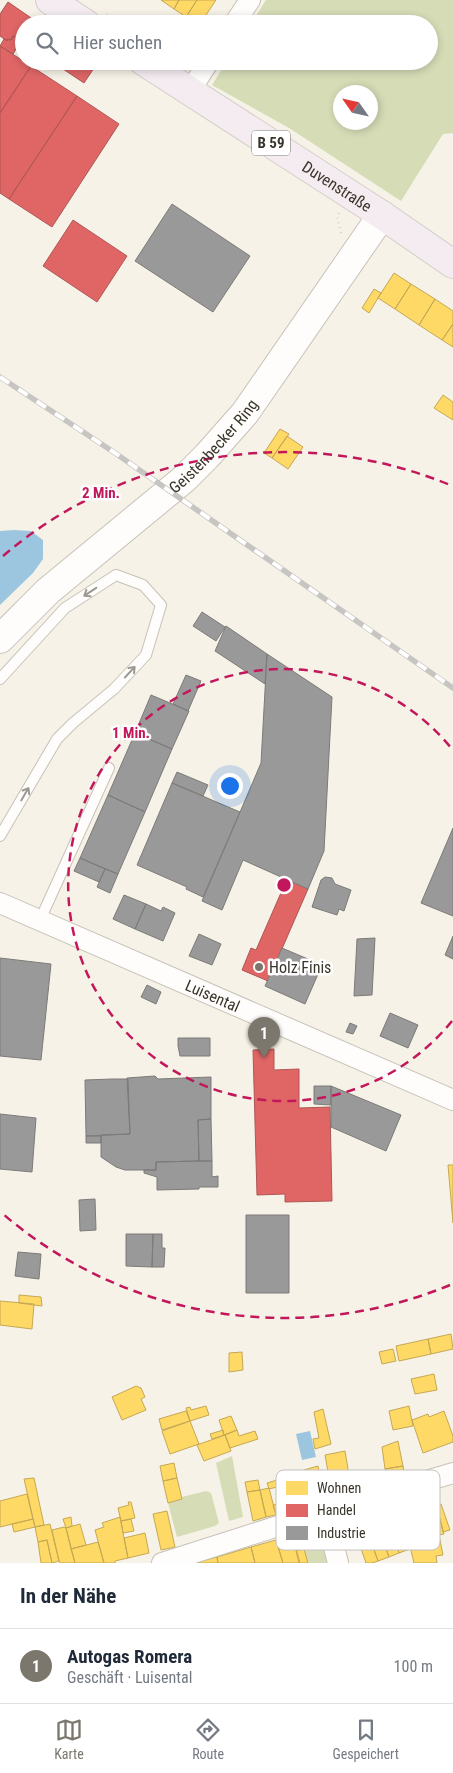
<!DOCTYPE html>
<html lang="de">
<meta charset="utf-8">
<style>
:root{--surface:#fff;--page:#f6f6f7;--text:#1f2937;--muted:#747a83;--line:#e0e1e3;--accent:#7c776d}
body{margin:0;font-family:"Roboto Condensed",sans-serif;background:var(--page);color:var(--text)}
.compass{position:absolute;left:333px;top:85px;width:45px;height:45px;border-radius:50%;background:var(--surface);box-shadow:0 2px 8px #0003;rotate:304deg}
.you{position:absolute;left:229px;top:785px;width:18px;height:18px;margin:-12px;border:4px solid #fff;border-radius:50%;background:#1a73e8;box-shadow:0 0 0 8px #1a73e833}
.badge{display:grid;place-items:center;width:32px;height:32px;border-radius:50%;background:var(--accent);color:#fff;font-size:16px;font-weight:700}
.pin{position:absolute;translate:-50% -41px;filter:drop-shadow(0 1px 2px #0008)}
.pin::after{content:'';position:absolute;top:26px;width:18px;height:15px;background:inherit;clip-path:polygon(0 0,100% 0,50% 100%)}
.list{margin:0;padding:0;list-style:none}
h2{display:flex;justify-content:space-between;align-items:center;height:65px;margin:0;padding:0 20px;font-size:21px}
h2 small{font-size:16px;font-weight:400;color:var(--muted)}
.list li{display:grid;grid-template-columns:32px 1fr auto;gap:15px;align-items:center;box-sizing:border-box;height:75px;padding:0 20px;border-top:1px solid var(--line)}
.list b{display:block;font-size:19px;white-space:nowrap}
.list p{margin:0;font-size:16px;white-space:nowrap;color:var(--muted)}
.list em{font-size:16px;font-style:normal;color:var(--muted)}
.icon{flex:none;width:28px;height:28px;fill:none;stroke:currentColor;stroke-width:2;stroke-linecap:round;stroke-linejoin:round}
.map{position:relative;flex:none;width:453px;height:1563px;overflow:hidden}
.search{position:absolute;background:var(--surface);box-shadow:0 2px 8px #0003;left:15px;right:15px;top:15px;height:55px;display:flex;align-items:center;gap:12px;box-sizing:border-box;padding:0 18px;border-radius:28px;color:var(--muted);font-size:19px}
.sheet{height:140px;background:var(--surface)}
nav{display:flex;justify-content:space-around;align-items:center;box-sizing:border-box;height:70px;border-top:1px solid var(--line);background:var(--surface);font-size:14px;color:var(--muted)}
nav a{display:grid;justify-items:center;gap:2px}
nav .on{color:var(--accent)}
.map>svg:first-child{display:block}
.green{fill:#d5dcb6;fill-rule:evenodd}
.water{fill:#9cc6e0}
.homes{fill:#ffd966;stroke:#c4a854}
.shops{fill:#e06666;stroke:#ae5754}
.industry{fill:#999;stroke:#7c7b78}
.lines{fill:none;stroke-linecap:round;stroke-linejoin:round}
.lane-casing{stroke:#c7c2b9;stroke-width:12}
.street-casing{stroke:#c7c2b9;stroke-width:22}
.secondary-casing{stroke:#c7c2b9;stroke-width:30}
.primary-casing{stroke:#d1cec8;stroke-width:30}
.path{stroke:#d7d5d2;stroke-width:3;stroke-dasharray:1 4;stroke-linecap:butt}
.lane{stroke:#fefdfb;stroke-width:10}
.street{stroke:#fefdfb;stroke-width:20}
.secondary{stroke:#fefdfb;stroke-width:28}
.primary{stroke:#f4ecf1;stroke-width:28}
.rail-casing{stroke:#c7c5c2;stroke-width:5.5}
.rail{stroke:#fff;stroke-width:4;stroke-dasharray:11;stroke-linecap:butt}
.oneway{stroke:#9c9993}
.ring{fill:none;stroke:#c2185b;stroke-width:2.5;stroke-dasharray:9 6}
.poi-dot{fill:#7c776d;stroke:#fff;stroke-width:2}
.labels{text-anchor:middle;stroke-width:5;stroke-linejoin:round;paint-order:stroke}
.shield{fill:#fff;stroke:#75726b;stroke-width:1}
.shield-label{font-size:15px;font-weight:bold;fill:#3a352b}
.street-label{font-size:16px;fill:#3a352b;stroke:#fff}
.poi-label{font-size:16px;fill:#3a352b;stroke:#fff;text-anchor:start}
.key{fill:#fff;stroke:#c4c2bf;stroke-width:1}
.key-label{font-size:14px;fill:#3a352b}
.centre{fill:#c2185b;stroke:#fff;stroke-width:2.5}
.ring-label{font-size:15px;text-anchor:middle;font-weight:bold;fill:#c2185b;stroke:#fff;stroke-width:5;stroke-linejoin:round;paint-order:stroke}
</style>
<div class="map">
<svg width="453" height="1563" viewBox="0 0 453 1563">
<rect width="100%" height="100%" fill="#f7f2e7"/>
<path class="green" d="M266,0H453V133L443,134L401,201L289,128L212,85L227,61H429V24H251ZM370,92V122H340V92Z
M232,1456L243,1517L229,1521L216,1463Z
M206,1491L211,1493L219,1523L215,1526L177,1537L168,1503L182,1499V1497Z
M319,1538L322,1542L328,1563H308L302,1542Z"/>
<path class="water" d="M14,530L31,531L43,540V559L33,573L0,605V531Z
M310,1431L316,1457L302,1460L296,1434Z"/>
<path class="homes" d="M161,0H179L174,9Z
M179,0H197L186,17L174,9Z
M197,0H216L200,24H197L186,17Z
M394,273L411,284L395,309L378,298Z
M411,284L435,299L419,325L395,309Z
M374,289L381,293L369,313L362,308Z
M435,299L453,311V324L442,340L419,325Z
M453,324V347L442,340Z
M443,395L453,402V420L434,408Z
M280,429L289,434L272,458L264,453Z
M287,436L303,447L288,469L272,458Z
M448,1165H453V1223Z
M19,1295L41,1297L42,1306L19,1303Z
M0,1301L34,1304L32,1329L0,1325Z
M451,1334L453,1349L431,1354L428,1339Z
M428,1339L431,1354L399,1361L396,1346Z
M393,1349L396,1361L382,1364L379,1352Z
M242,1352L243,1370L229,1372V1353Z
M434,1374L437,1390L415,1394L411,1379Z
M136,1386L141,1388L145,1397L141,1399L146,1410L122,1420L112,1397Z
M206,1406L209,1415L190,1421L186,1408L190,1407L191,1410Z
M409,1406L413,1426L393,1430L389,1411Z
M323,1409L331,1444L315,1449L313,1439L319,1438L314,1412Z
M186,1411L190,1421L162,1430L159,1419Z
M444,1411L453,1436V1442L423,1453L412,1420L428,1414L429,1417Z
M231,1416L237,1430L224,1435L219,1420Z
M190,1421L199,1444L170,1454L162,1431Z
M223,1430L224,1435L212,1439L210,1434Z
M237,1430L239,1436L255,1431L258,1439L230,1448L225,1435Z
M225,1435L231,1451L204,1461L197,1445Z
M398,1441L403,1466L385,1469L382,1447Z
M345,1451L349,1475L355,1474L358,1490L332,1494L325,1455Z
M174,1463L177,1478L163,1481L160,1466Z
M318,1466L325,1503L307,1506L301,1473L306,1471L304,1470Z
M403,1466L406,1483L388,1485L385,1469Z
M287,1477L289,1484L269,1489L267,1483Z
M34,1478L44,1525L35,1527L24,1479Z
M177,1478L182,1499L168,1503L163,1481Z
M258,1480L260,1490L247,1492L245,1482Z
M269,1488L276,1515L266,1517L260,1490Z
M260,1490L266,1517L253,1521L247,1492Z
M27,1494L33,1519L0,1527V1501Z
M293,1501L295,1511L276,1515L273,1505Z
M128,1502H131L135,1518L121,1521L118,1508L129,1505Z
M441,1504L450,1530L443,1532L439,1515H437L434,1506Z
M167,1511L175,1547L161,1550L153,1514Z
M439,1515L444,1534L434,1536L430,1517Z
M71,1517L72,1526L66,1528L63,1519Z
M120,1517L128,1558L115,1561V1563H104L95,1530L104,1527L102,1523Z
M33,1519L35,1527L14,1532L12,1524Z
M131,1519L134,1531L123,1533L121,1521Z
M399,1519L410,1549L399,1553L389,1523Z
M389,1523L399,1553L389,1557L378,1526Z
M50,1524L59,1561L52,1563L47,1540L38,1542L35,1527Z
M80,1524L86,1545L71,1549L66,1528Z
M378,1526L389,1557L378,1561L367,1530Z
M64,1527L66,1528L75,1563H60L59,1561L52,1530Z
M367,1530L378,1561L372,1563H366L356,1534Z
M145,1533L149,1553L128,1558L124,1538Z
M292,1535L300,1563H283L276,1540Z
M439,1535L443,1555L436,1556L437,1563H414L409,1542Z
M47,1540L52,1563H41L38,1542Z
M276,1540L283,1563H255L251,1547Z
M98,1542L104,1563H75L71,1549Z
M251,1547L255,1563H218L217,1557Z
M304,1549L308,1563H299L296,1551Z
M217,1557L218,1563H198V1562Z"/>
<path class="shops" d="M8,2L40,24H24V43L13,36L11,40L9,39L7,41L0,36V14Z
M13,36L21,41L13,54L0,46L4,39L11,40Z
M0,46L31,66L0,113Z
M51,61H97L98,62L84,83Z
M31,66L77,96L9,199L0,193V113Z
M77,96L119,124L52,227L9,199Z
M73,220L127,256L97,302L43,266Z
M287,879L308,889L268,981L242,970L251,948L256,950Z
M274,1049V1070L299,1069V1108L330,1107L332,1201L285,1202V1194L257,1195L253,1050Z"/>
<path class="industry" d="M172,204L250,256L213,312L135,261Z
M202,612L225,627L216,641L193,626Z
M226,626L267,654L265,684L215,651Z
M267,654L332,697L324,851L308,889L243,860L222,910L202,901L261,763Z
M186,675L201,681L188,711L173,704Z
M151,695L189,711L172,749L135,733Z
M135,733L172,749L145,812L108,795Z
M177,772L208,785L203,796L172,783Z
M172,783L240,812L203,897L186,889L187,887L137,865Z
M108,795L145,812L118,874L80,858Z
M453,828V916L421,903Z
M80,858L105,869L99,882L74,871Z
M105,869L118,874L110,893L97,887Z
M325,877L332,878L335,884L351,890L344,911L339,909L337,915L312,907L321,880Z
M124,895L146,904L135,929L113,919Z
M146,904L161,911L163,907L175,913L163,941L135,929Z
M199,934L221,944L212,965L189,956Z
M453,936V959L445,955Z
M375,938L372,995L354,996L357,939Z
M282,948L322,965L305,1004L265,986Z
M0,958L51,964L41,1060L0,1056Z
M147,985L161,992L156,1004L141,997Z
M390,1013L418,1025L408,1048L380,1036Z
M350,1023L357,1026L353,1034L346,1032Z
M178,1038H210V1056H180L178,1046Z
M155,1076L158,1079L211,1077V1119L198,1120L199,1161L156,1162V1170H125L116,1167L101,1157V1135L130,1134L127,1078Z
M113,1079H128L130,1134L86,1136L85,1080Z
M314,1086H331V1105L314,1104Z
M331,1086L401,1115L386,1151L331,1127Z
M0,1114L36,1118L32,1172L0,1169Z
M211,1119L212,1161H199L198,1120Z
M86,1136H101V1143H86Z
M199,1161H212V1177L218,1176V1187H199V1189L157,1190V1177L144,1173V1170H156V1162Z
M95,1199L96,1230L80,1231L79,1200Z
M246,1215H289V1293H246Z
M126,1234H153L152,1267L126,1266Z
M153,1234H162V1248H165L164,1267H152Z
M18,1252L41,1254L39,1279L15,1276Z"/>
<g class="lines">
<g class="lane-casing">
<path id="lane" d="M0,679L65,608L116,575L143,585L161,605L146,655L114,689L73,723L57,739L0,836
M40,920L109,768"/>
</g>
<g class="street-casing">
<g id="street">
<path d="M234,24L250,0"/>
<path d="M190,91L209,61"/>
<path id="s1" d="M0,903L453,1100"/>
<path d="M325,1511L338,1563"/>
<path d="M162,1563L325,1511L453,1473"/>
</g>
</g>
<g class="secondary-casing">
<g id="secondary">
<path id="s2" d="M0,639L48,591L184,479L207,456L245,413L382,215"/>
</g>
</g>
<g class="primary-casing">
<g id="primary">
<path d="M50,0L86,24"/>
<path id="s3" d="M143,61L382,215L453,264"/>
</g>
</g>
<path class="path" d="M106,15L119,24
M339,213L337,217L341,233"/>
<use href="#lane" class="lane"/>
<use href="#street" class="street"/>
<use href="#secondary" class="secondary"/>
<use href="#primary" class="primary"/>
<g class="rail-casing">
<path id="rail" d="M0,377L115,453L453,688"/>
</g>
<use href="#rail" class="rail"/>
</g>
<defs><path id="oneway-shaft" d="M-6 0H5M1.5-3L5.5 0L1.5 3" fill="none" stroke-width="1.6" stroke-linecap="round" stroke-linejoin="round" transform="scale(1.25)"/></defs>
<g class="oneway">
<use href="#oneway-shaft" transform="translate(90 592) rotate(147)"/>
<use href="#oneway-shaft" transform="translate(130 672) rotate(-47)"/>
<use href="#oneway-shaft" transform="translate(25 794) rotate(-60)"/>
</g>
<g class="ring">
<path d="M452 1021A216 216 0 1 1 452 749"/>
<path d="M450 1285A433 433 0 0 1 3 1214M3 556A433 433 0 0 1 450 485"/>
</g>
<circle class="poi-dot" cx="259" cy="967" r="5"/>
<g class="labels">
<rect class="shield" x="252" y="130.5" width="38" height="25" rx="4"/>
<g class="shield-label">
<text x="271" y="148">B 59</text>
</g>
<g class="street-label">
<text dy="6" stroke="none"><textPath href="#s3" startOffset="231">Duvenstraße</textPath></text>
<text dy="6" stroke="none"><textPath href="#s2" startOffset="288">Geistenbecker Ring</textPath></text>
<text dy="6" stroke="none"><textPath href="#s1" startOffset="232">Luisental</textPath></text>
</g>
<g class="poi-label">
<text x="269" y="973">Holz Finis</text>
</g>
</g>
<rect x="276" y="1470" width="164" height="80" rx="8" class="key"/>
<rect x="286" y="1481" width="22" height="14" fill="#ffd966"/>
<rect x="286" y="1504" width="22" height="13" fill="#e06666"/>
<rect x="286" y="1526" width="22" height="14" fill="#999"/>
<g class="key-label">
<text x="317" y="1493">Wohnen</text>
<text x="317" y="1515">Handel</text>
<text x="317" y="1538">Industrie</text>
</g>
<circle cx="284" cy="885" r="8" class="centre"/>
<g class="ring-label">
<text x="101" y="498">2 Min.</text>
<text x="131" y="738">1 Min.</text>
</g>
</svg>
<svg class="compass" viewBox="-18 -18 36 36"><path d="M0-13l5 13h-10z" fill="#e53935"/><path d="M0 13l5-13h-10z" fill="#747a83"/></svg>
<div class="you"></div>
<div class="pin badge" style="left:264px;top:1058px">1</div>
<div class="search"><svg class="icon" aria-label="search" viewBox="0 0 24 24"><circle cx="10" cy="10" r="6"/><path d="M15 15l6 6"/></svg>Hier suchen</div>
</div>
<section class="sheet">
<h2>In der Nähe<small></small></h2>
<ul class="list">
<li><span class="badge">1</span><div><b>Autogas Romera</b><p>Geschäft · Luisental</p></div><em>100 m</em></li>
</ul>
</section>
<nav>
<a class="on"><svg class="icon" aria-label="map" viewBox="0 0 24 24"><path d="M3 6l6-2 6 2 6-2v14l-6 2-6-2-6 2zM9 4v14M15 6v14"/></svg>Karte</a>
<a><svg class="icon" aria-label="directions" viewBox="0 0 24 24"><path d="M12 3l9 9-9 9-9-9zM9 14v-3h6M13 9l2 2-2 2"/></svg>Route</a>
<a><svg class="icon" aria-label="saved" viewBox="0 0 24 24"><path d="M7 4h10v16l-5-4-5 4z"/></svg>Gespeichert</a>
</nav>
